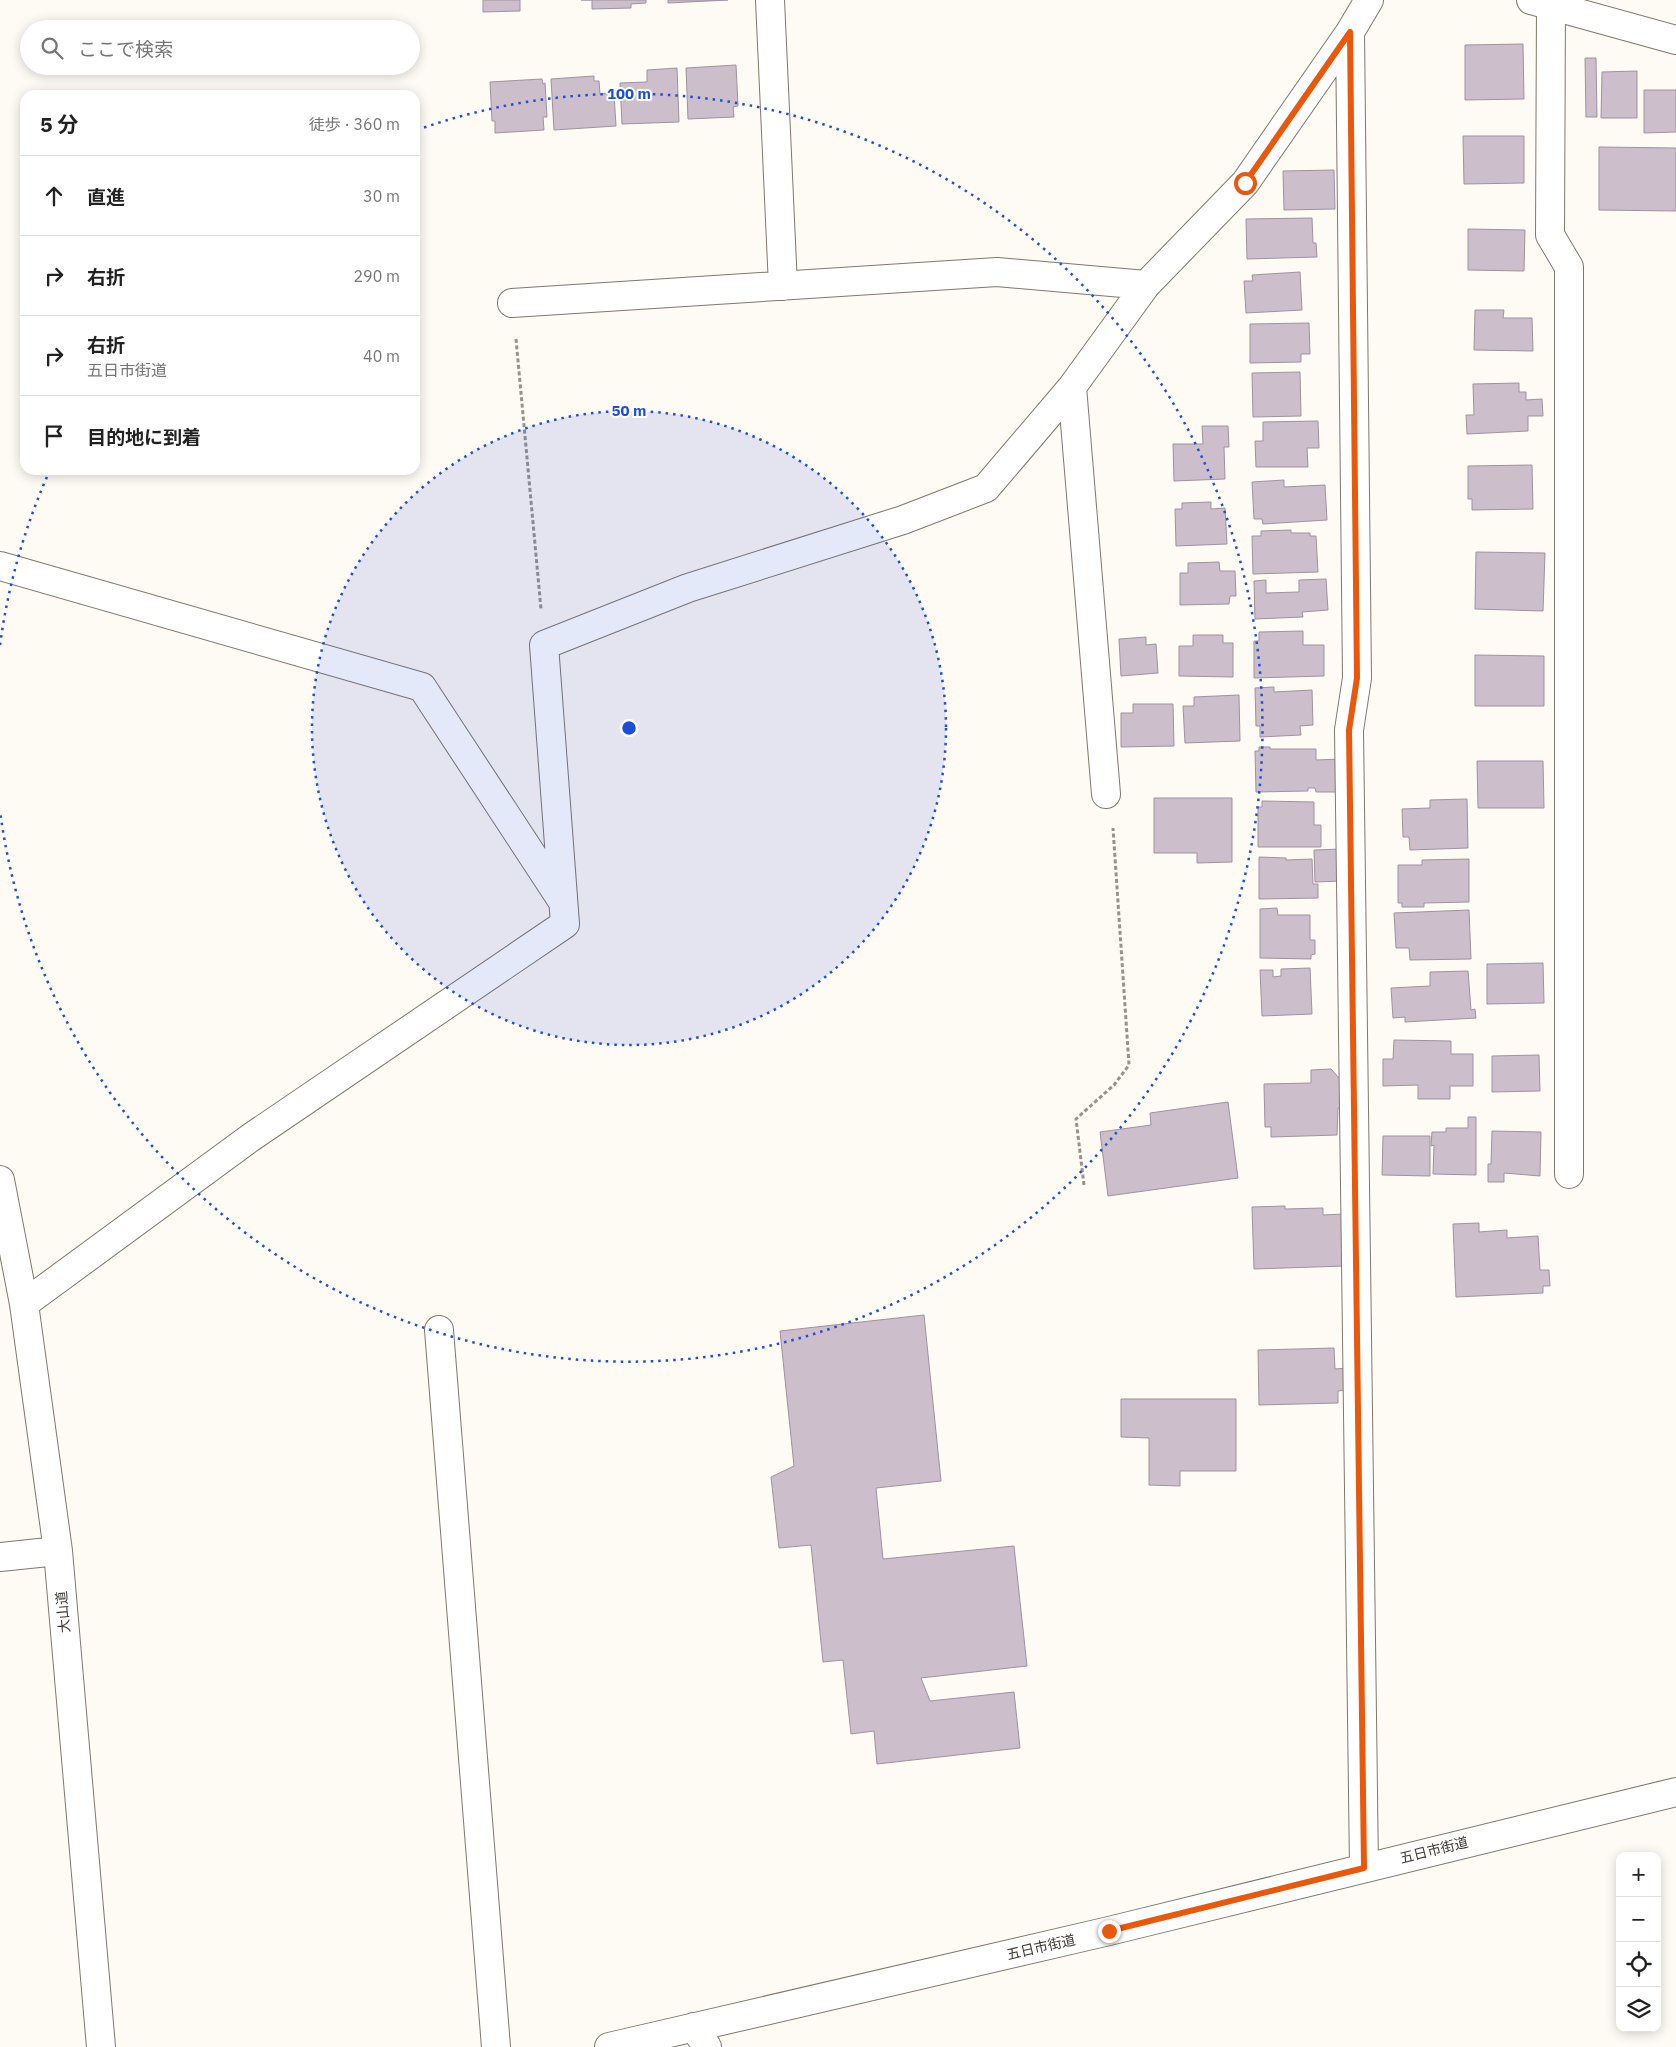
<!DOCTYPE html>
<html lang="ja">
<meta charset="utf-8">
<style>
:root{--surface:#fff;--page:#f2f2f2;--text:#222;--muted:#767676;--line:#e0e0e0}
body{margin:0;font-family:"IBM Plex Sans","Noto Sans JP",sans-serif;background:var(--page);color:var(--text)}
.controls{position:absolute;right:15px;bottom:15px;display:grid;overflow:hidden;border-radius:10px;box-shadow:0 2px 12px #0003}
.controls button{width:45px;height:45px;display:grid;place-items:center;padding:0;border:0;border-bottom:1px solid var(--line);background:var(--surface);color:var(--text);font:25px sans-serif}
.stop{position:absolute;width:15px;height:15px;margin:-11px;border:4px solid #ea580c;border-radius:50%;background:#fff}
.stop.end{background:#ea580c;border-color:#fff;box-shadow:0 1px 5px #0008}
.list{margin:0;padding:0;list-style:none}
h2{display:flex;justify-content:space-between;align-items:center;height:65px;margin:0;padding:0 20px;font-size:21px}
h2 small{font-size:16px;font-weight:400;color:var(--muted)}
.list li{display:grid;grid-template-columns:32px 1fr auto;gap:15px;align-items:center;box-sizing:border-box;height:80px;padding:0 20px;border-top:1px solid var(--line)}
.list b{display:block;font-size:19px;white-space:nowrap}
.list p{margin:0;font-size:16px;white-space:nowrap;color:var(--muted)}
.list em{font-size:16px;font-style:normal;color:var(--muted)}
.icon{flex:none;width:28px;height:28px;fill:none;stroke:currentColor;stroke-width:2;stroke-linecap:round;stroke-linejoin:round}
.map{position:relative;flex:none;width:1676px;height:2047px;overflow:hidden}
.search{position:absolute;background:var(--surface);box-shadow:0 2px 12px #0003;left:20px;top:20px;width:400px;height:55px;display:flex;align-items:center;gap:12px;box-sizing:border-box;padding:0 18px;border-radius:28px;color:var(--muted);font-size:19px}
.panel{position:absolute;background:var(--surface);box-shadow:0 2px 12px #0003;left:20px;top:90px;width:400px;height:385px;border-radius:15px}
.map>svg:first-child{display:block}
.building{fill:#ccbeca;stroke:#9f929e}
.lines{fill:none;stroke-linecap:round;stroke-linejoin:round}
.minor-casing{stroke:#80786b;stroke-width:30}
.major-casing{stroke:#80786b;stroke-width:30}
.path{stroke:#96938d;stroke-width:3;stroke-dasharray:4 2.5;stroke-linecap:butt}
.minor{stroke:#fff;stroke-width:28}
.major{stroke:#fff;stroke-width:28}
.route{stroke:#ea580c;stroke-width:6}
.ring{fill:none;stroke:#1d4ed8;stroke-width:2.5;stroke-dasharray:2.5 5}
.labels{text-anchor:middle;stroke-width:4;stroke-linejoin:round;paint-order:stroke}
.street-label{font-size:14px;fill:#3e3b35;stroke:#fff}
.centre{fill:#1d4ed8;stroke:#fff;stroke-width:2.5}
.ring-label{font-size:15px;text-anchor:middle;font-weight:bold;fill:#1d4ed8;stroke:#fff;stroke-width:4;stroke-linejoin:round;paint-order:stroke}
</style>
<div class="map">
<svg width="1676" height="2047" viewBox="0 0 1676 2047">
<rect width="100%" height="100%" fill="#fefaf4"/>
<path class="building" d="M483,0H520V11L483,12Z
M581,0H646V3L631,4V8L592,9V0Z
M668,0H728L668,3Z
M1523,44L1524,99L1465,100V45Z
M1585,58H1596L1597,117H1586Z
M736,65L738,106L733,107L734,117L688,119L686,68Z
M677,68L679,122L622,124L620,83L647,82V70Z
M1637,71V118H1601L1602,72Z
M594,76V81H599L600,94L613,93L614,94L616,126L554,130L551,79Z
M542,79L543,84L545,83L547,117H543L544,130L495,133V121H492L490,82Z
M1644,90H1676V132L1644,133Z
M1463,136H1524V183L1464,184Z
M1599,147L1676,148V211L1599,210Z
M1334,170L1335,209L1284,210L1283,171Z
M1312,218L1313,243H1316L1317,257L1247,259L1246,219Z
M1468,229L1525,230L1524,271L1468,270Z
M1300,272L1302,310L1246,313L1244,281H1253L1252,275Z
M1475,310H1504L1503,318H1532L1533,351L1474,350Z
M1309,323L1310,354H1301V362L1250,363V324Z
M1300,372L1301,416L1253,417L1252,373Z
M1519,383V392H1526V400L1542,399L1543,416H1528V431L1467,434L1466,415H1474L1473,384Z
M1318,421L1319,448H1307L1308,467H1256L1255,441H1263V422Z
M1202,426H1228L1229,447H1224L1225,479L1174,481L1173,444H1203Z
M1532,465L1533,509L1472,510V499H1468V466Z
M1284,480V487L1325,485L1327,520L1263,524L1262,519H1254L1252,482Z
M1211,502V509L1225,508L1227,544L1176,546L1175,509H1182V503Z
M1291,530V533H1310V536H1316L1318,572L1253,574L1252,536H1261V531Z
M1476,552L1545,553L1543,611L1475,609Z
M1219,562L1220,571H1235L1236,596H1230L1229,604L1180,605V573H1188V563Z
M1326,579L1328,610L1302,612L1303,617L1255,619L1254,581L1266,580V593L1299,592V580Z
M1303,631V645H1324V676L1254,678V641H1259V632Z
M1193,635H1223V643H1233V677L1179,676V646H1193Z
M1146,637V645L1156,644L1158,673L1121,676L1119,639Z
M1475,655L1544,656V706H1475Z
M1274,687V692L1312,690L1313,725L1300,726L1301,735L1260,737V726H1256L1255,688Z
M1239,695L1240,741L1185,743L1183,706H1194V697Z
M1133,704H1173L1174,746L1121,747V713H1133Z
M1259,747H1270V749H1316V760L1341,759L1342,792H1316L1315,788H1308V791L1256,792L1255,751H1259Z
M1477,761H1543L1544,808H1478Z
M1154,798H1232V862L1197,863V853H1154Z
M1467,799L1468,848L1410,850L1409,837H1403L1402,809L1430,808V800Z
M1262,801L1314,802V825H1321V847H1258V807H1262Z
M1343,849V881L1315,882L1314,850Z
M1259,857L1286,858V860L1312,859L1313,884H1318V898L1259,899Z
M1469,859V902L1424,903V907H1402V903H1398V865H1422V860Z
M1277,908L1278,915H1310V940H1315V954L1311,955V959L1260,958V909Z
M1469,910L1471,959L1410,960L1409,948H1396L1394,913Z
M1543,963L1544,1003L1487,1004V964Z
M1310,968L1312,1014L1262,1016L1260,970H1273V977L1281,976V969Z
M1468,971L1471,1010L1475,1009L1476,1018L1405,1022V1017L1393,1018L1391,988L1430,986V972Z
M1394,1040L1451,1041V1054H1473V1086H1450V1099H1418V1085L1383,1086V1059H1393Z
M1539,1055L1540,1091L1492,1092V1056Z
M1331,1069L1340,1079L1341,1108H1338L1337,1135L1271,1137V1127H1265L1264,1084L1311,1083V1070Z
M1228,1102L1238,1178L1108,1196L1100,1132L1151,1125L1150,1113Z
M1468,1117H1476V1175L1433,1174L1434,1145L1431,1146L1432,1132H1446V1128H1468Z
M1492,1131L1541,1132L1540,1176L1504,1173V1182H1488V1164H1491Z
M1383,1136H1430V1176L1382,1175Z
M1285,1206V1209L1323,1208V1215L1343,1214L1345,1266L1254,1269L1252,1207Z
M1479,1223V1232L1507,1230V1238L1538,1236L1540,1270H1549L1550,1286H1543V1293L1456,1297L1453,1224Z
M924,1315L941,1481L876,1488L883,1559L1014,1546L1027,1666L921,1678L930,1701L1014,1692L1020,1748L877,1764L874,1731L851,1734L843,1660L823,1662L811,1545L779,1548L771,1477L794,1466L780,1331Z
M1334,1348L1335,1369L1347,1368V1390L1338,1391V1403L1259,1405L1258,1350Z
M1121,1399H1236V1471H1180V1486L1149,1485V1438L1121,1437Z"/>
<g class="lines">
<g class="minor-casing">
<path id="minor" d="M770,0L783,286
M1531,0L1676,40
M1551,6L1550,235L1569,267V1174
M1350,32L1357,678L1349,730L1364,1868
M512,303L997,272L1146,285
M1072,387L1106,794
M0,566L422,687L563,902
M0,1180L24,1304L58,1551L101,2047
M24,1304L250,1138L565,924L544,645L688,588L903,520L986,488L1072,387L1146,285L1245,183L1350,32L1369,0
M439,1330L496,2047
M0,1557L58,1551
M694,2027L707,2047"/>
</g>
<g class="major-casing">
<path id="major" d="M609,2047L1109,1931L1676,1792"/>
</g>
<path class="path" d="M516,339L541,609
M1084,1185L1076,1119L1114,1085L1129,1065L1113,828"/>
<use href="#minor" class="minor"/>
<use href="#major" class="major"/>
</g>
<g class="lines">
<path class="route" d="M1109,1931L1364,1868L1349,730L1357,678L1350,32L1245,183"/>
</g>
<circle cx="629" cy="728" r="317" fill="#1d4ed8" fill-opacity=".12"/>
<g class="ring">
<circle cx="629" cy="728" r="317"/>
<path d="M0 645A634 634 0 0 1 50 470M417 130A634 634 0 1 1 0 811"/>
</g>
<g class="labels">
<g class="street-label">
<text transform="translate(63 1612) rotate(-95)" y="5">大山道</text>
<text transform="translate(1434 1850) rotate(-14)" y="5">五日市街道</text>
<text transform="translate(1041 1947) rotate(-13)" y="5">五日市街道</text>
</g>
</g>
<circle cx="629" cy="728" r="8" class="centre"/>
<g class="ring-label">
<text x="629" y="99">100 m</text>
<text x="629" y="416">50 m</text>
</g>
</svg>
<div class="controls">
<button>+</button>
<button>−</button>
<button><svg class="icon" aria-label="locate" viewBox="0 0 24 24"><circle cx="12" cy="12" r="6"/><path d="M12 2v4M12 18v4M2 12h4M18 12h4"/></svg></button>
<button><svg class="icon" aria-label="layers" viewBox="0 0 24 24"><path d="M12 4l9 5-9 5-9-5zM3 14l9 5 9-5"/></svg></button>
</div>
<div class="stop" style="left:1245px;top:183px"></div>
<div class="stop end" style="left:1109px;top:1931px"></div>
<div class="search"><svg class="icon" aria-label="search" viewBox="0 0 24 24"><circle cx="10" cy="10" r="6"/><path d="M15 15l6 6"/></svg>ここで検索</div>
<section class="panel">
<h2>5 分<small>徒歩 · 360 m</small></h2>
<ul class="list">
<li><svg class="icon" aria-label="ahead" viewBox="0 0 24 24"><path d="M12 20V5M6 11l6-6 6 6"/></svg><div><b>直進</b></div><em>30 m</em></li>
<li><svg class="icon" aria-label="right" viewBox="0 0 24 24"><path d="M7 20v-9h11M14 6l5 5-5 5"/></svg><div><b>右折</b></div><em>290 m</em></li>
<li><svg class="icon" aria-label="right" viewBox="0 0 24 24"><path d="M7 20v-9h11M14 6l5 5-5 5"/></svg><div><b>右折</b><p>五日市街道</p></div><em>40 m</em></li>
<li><svg class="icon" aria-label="arrive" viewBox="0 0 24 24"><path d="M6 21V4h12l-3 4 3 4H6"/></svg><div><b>目的地に到着</b></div></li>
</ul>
</section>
</div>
